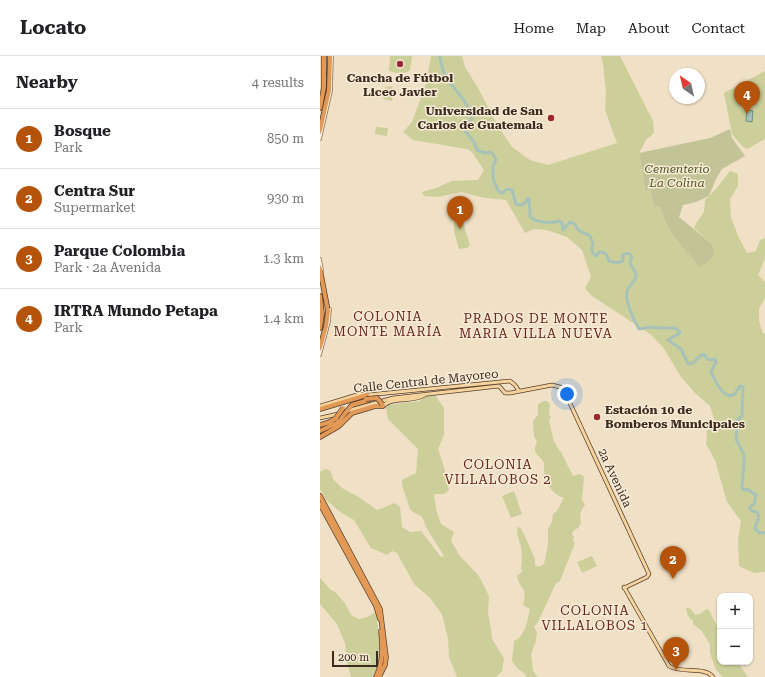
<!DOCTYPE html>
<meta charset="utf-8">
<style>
:root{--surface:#fff;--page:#f6f6f6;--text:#202124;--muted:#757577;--line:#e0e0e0;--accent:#b45309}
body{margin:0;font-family:"Roboto Serif",serif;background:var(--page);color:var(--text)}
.controls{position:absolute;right:12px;bottom:12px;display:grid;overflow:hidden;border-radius:8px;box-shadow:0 1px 3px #0004}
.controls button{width:36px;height:36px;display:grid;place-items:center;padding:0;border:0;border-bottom:1px solid var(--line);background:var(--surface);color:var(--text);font:20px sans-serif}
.compass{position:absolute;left:349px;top:12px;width:36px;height:36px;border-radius:50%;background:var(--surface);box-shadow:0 1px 3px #0004;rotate:326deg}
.scale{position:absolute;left:12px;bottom:10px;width:46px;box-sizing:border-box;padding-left:4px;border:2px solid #3c2b1f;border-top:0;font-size:11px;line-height:14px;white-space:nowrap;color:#3c2b1f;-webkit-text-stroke:3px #f7ebd6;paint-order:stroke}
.you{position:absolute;left:247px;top:338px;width:14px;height:14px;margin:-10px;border:3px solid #fff;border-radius:50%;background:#1a73e8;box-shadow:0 0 0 6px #1a73e833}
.badge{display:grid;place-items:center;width:26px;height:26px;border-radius:50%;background:var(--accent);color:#fff;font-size:13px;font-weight:700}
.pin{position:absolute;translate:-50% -33px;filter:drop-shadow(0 1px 2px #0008)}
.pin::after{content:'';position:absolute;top:21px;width:14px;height:12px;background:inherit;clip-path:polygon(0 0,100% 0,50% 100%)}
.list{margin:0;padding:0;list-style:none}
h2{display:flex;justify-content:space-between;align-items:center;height:52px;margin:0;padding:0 16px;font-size:17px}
h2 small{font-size:13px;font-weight:400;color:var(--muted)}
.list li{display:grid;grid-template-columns:26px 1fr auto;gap:12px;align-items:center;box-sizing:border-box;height:60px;padding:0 16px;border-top:1px solid var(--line)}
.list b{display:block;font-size:15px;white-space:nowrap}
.list p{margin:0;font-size:13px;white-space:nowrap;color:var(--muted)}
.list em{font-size:13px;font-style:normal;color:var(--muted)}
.map{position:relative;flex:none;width:445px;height:621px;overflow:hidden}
header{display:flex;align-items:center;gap:24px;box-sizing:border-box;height:56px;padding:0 20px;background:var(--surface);border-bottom:1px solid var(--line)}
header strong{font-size:19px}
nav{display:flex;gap:22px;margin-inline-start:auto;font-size:14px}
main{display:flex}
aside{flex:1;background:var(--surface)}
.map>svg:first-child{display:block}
.green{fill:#cccf99}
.cemetery{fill:#c2c498}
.water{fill:#a7c3b9;stroke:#6d9287}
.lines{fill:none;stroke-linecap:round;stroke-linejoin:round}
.river{stroke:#a7c3b9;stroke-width:3}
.minor-casing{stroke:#8c715b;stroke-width:3.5}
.major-casing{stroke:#5a402f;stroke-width:4.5}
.highway-casing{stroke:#5a402f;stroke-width:5.5}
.minor{stroke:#faeeda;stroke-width:2}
.major{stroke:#f4d39d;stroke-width:3}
.highway{stroke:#e19955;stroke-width:4}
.highway-bridge-casing{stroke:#5a402f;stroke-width:5.5;stroke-linecap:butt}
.highway-bridge{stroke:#e19955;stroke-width:4}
.poi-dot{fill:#9d2832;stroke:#f7ebd6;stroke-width:1.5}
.labels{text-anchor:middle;stroke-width:3;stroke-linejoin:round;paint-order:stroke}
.poi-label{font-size:12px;font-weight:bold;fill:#3c2b1f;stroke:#f7ebd6}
.park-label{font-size:12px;font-style:italic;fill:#505925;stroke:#f7ebd6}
.street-label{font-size:12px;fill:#3c2b1f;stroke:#f7ebd6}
.neighbourhood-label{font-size:13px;letter-spacing:1px;fill:#6a271d;stroke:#f7ebd6}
</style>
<header>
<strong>Locato</strong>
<nav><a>Home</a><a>Map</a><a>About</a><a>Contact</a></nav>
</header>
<main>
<aside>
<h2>Nearby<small>4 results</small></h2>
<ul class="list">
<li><span class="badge">1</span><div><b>Bosque</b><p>Park</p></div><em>850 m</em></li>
<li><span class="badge">2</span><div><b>Centra Sur</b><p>Supermarket</p></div><em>930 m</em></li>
<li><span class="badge">3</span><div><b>Parque Colombia</b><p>Park · 2a Avenida</p></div><em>1.3 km</em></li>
<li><span class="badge">4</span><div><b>IRTRA Mundo Petapa</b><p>Park</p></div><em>1.4 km</em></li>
</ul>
</aside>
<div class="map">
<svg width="445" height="621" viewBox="0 0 445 621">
<rect width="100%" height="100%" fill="#f0e0c6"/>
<path class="green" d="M70,0H92L90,14C84,19 76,17 69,15Z
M111,0H142L145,11L158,32L178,70L192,91L210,104L228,109L297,87L285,54L286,36L283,8L281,0H300L333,65L334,77L326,84L319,97L325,134H330L334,152L340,151L347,170L356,183L392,188L374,172L377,166L384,156L385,144L396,133L410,115L418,118V130L410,143L411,161L418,180L427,197L436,195L440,184L445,182V202L438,219L445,226V242L439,253V265L443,278L445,277V516L434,517L419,510L418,483L421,465L407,446L395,404L386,388L387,375L395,366L390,350L375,337L361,321L343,291L330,278L272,240L265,232L271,221L262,194L247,181L227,174L214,173L205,177L186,144L165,142L142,136L117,141L104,140L102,136L116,132L132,125L158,124L164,114L152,96L147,93L93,84L83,76L92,66L106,28Z
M445,15V83L427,93L422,90L412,78L404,37Z
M72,30L74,37L72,45L63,43L65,31Z
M56,71L68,72L67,80L55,78Z
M138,152L150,189L147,192L139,193L134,176V154Z
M115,339L124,352V379L118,393L124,411L129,434L124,438H114L116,453L121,468L134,476L131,485L140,500L159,520L169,540L168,556L171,573L172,583L184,602L182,615L176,621H137L129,601L128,583L122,558L109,541L94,528L77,497L72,495L67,499L51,492L34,464L23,458L6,444L0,433V416L5,413L9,414L12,418L13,423L22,432L37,440L57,454L75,447L80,451L82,471L90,476L101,475L121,501L124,500L106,471L104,465L101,460L93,456L90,453L82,429V424L96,417L98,393L68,363L66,352L68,349L100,345L105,340Z
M224,345H227L230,348L229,359L231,361L229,365C232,375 233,389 241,396L253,420L260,418L264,421L262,444L265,448L260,458L261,467L258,472L254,474L252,478L254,481L253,485L255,487L240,525L236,527L218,566L214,571L217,576L216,585L211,598L213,615L218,621H206V619L197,612L192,605L194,585C206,580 207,564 210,553L203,549C208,529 200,535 197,520L203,515L201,513C202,505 202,498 201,490C199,484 196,478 198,471L201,472L215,503V509L218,511L224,508L228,489V473L232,466L233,458C239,455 240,447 244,442C242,441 238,440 236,438C226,431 223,416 224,406L215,396V391L217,386L214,380L213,365L218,359V348Z
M194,435L202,458L191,462L182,440Z
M272,500L277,510L262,517L257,506Z
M0,522L11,534L15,536L24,546L32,560L39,563L47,561L56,556L61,593L58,610L52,621H31L27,606L25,587L17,568L0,548Z
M366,552H370L375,559L380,558L386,553L389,554C393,561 394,567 400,573V606H418L428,621H403L396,614L390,597V588L381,574L373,568V565C368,561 367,558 366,552Z"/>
<path class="cemetery" d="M410,73L412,82L425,100L402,113L396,123L389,140L376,146L363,149L359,161L392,188L394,197L390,204L380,211L356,183L347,170L340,151L334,152L330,134H325L319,97L390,82Z"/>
<path class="water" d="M427,54L433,55L432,66L426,65Z"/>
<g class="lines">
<path class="river" d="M120,0C121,9 124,20 130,27C139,38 149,48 152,62L145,75L154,86L157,94L165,97L171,96L176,103L173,111V123L179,136L183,137L187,133L192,134L196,148C201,150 206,148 207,143H209L210,157V160C213,166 232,168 239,165L242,167L243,174L250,166L255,168L258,174L270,180L273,188C271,192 272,198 276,200L279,196C287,196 286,199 289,205L296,207L303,205V199L307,197L310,198L312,203L310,205C310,211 316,213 316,220C315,226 308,230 307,236C305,245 314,265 319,273L331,271L341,272H355L360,276V277L348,284L361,293L368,308L373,307L381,299H385C386,304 391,305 395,303L396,306L391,316C395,324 400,337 410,340L415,338L420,330L423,331L422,360L415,366L414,369L417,373L416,383L424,399V408L422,431L423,434L427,433L436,439L434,448L430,451V453L432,455L437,456L439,462L436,468L435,473L440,477L442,476L445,477"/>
<g class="minor-casing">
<path id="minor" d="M0,83L11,35L12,0
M0,203L2,214
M0,299L9,266L10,253"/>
</g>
<g class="major-casing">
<path id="major" d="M0,350L40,338L47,339L190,325L195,329L199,335
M63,350C74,340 93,347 105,339
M27,355L73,342L179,330L185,337H190L232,329L240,331L248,343L329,518L327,521L304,532
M0,362L18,358
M304,531L349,610C361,618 385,610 393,621"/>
</g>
<g class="highway-casing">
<path id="highway" d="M0,52L4,31V0
M0,74L9,34L10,0
M0,213L8,255L6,270L0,291
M0,240L2,258L0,272
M0,353L47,339
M0,369L10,366L16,362
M0,375L17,367L32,349L49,344
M0,381L19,370L32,357L55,350H63L62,348
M0,440L60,553L66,601L65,609L59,621
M0,448L56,550L60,563
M56,621C63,606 63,592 61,575"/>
</g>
<use href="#minor" class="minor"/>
<use href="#major" class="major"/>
<use href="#highway" class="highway"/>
<g class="highway-bridge-casing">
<path id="highway-bridge" d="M46,343L57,342L62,348
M16,362L23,352"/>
</g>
<use href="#highway-bridge" class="highway-bridge"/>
</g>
<g class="poi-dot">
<circle cx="80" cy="8" r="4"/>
<circle cx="231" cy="62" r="4"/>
<circle cx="277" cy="361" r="4"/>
</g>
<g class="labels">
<g class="poi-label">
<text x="80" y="26">Cancha de Fútbol<tspan x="80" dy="14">Liceo Javier</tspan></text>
<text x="223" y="59" text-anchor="end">Universidad de San<tspan x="223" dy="14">Carlos de Guatemala</tspan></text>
<text x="285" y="358" text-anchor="start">Estación 10 de<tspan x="285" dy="14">Bomberos Municipales</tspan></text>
</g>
<g class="park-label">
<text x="357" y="117">Cementerio<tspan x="357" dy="14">La Colina</tspan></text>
</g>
<g class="street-label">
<text transform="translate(106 325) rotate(-6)" y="4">Calle Central de Mayoreo</text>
<text transform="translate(295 422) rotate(65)" y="4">2a Avenida</text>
</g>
<g class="neighbourhood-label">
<text x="68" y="265">COLONIA<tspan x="68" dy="15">MONTE MARÍA</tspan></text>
<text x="216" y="267">PRADOS DE MONTE<tspan x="216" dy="15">MARIA VILLA NUEVA</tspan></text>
<text x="178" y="413">COLONIA<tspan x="178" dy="15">VILLALOBOS 2</tspan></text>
<text x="275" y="559">COLONIA<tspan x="275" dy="15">VILLALOBOS 1</tspan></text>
</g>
</g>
</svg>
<div class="controls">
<button>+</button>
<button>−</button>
</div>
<svg class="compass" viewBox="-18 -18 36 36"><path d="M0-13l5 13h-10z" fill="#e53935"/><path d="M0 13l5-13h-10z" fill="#757577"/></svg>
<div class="scale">200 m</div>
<div class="you"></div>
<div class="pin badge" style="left:140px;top:173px">1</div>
<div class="pin badge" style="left:353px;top:523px">2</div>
<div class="pin badge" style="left:356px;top:614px">3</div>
<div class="pin badge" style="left:427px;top:58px">4</div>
</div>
</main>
